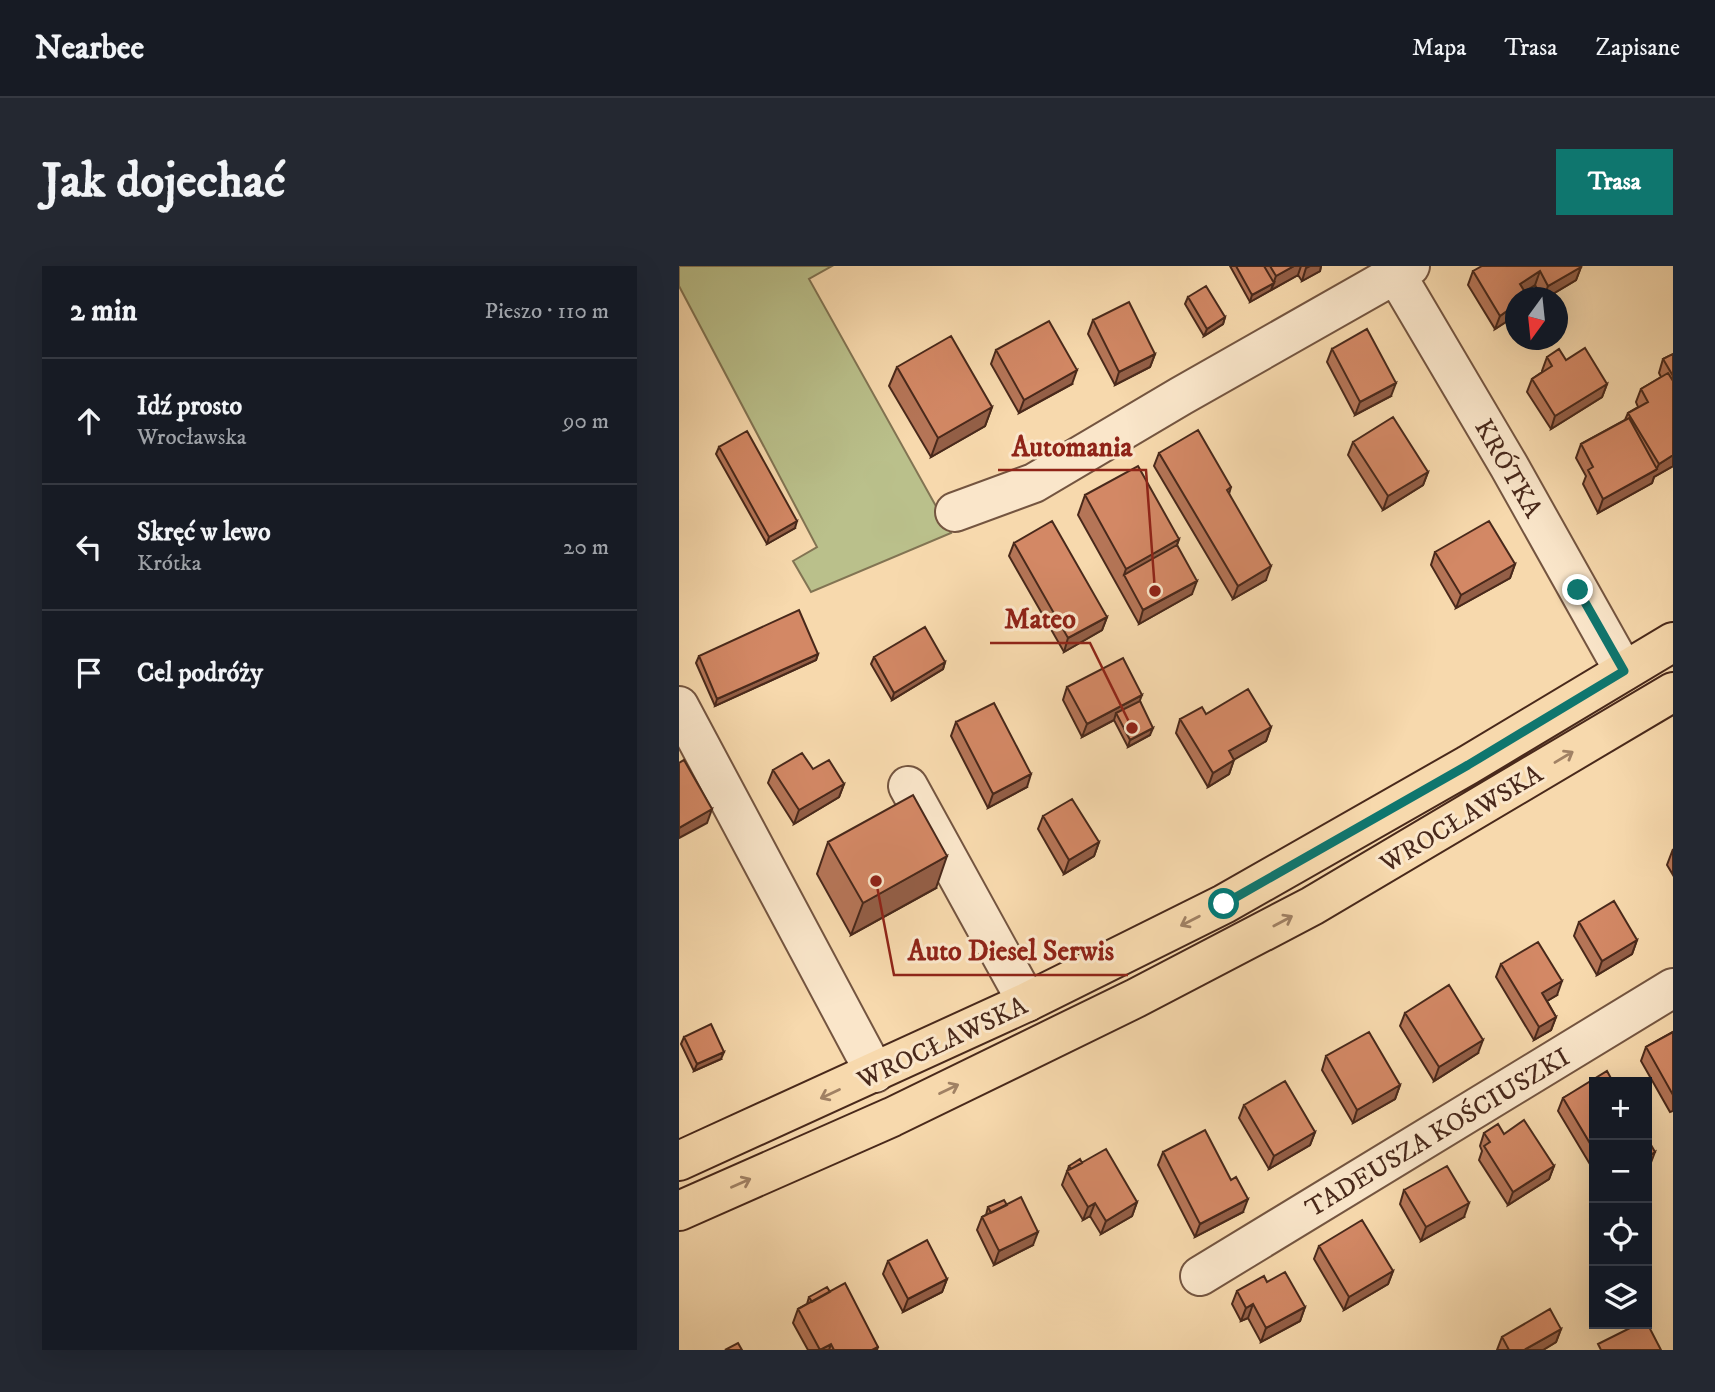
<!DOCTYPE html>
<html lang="pl">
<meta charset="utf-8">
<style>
:root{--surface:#171b24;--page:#242831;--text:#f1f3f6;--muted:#9ea1a6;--line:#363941;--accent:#0f766e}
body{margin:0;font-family:"IM FELL DW Pica",serif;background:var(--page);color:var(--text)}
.controls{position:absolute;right:21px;bottom:21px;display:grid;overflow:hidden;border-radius:0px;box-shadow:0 7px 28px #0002}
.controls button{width:63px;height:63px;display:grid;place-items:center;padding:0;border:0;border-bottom:2px solid var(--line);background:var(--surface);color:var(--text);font:35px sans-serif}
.compass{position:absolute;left:826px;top:21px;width:63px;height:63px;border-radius:50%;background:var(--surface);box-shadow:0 7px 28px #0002;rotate:195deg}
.stop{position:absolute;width:21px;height:21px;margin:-16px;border:5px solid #0f766e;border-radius:50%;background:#fff}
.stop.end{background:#0f766e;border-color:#fff;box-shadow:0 2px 7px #0008}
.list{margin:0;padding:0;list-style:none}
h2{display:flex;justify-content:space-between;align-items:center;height:91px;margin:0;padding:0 28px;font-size:30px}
h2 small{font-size:23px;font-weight:400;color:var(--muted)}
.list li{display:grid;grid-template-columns:46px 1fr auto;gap:21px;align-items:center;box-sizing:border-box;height:126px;padding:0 28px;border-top:2px solid var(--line)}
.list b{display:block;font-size:26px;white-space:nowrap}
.list p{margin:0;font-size:23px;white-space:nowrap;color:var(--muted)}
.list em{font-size:23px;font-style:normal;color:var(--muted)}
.icon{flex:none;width:38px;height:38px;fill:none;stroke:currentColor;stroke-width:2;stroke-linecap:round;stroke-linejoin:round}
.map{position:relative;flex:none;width:994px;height:1084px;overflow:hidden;border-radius:0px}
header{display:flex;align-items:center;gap:42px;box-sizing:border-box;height:98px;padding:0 35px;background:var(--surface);border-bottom:2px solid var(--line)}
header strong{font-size:33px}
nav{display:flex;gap:38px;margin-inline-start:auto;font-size:24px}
.intro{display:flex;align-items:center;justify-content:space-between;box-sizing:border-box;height:168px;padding:0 42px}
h1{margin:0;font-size:49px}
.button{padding:18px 32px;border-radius:0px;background:var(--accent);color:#fff;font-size:24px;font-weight:700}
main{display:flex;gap:42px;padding:0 42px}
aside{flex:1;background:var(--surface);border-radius:0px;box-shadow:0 7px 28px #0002}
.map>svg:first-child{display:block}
.green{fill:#bac08b;stroke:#827453;stroke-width:2}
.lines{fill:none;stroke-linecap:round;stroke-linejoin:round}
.minor-casing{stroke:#745540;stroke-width:42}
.major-casing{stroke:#49291b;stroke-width:42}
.minor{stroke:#fae6ca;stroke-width:38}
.major{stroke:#f7d9ad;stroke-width:38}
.wall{fill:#b57557;stroke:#49291b;stroke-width:2}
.shaded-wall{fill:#945f47;stroke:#49291b;stroke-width:2}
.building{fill:#d38865;stroke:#49291b;stroke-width:2}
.oneway{stroke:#a08164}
.route{stroke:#0f766e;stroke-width:9}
.labels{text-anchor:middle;stroke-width:6;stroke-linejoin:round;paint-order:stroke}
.street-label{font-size:26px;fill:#49291b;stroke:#fae6ca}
.leader{fill:none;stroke:#8f2418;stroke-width:2.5}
.callout-dot{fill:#8f2418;stroke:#fae6ca;stroke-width:2.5}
.callout-label{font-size:28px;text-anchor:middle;font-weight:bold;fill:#8f2418;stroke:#fae6ca;stroke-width:6;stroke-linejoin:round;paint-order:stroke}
</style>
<header>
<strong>Nearbee</strong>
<nav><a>Mapa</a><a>Trasa</a><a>Zapisane</a></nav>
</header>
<div class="intro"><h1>Jak dojechać</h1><a class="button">Trasa</a></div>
<main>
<aside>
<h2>2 min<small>Pieszo · 110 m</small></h2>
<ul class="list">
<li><svg class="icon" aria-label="ahead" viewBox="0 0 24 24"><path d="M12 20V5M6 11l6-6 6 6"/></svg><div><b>Idź prosto</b><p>Wrocławska</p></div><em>90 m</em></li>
<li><svg class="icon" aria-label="left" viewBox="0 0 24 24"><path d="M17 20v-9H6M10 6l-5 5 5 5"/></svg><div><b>Skręć w lewo</b><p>Krótka</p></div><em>20 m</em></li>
<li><svg class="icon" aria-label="arrive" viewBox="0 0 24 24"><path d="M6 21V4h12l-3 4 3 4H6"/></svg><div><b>Cel podróży</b></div></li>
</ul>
</aside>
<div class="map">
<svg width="994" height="1084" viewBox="0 0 994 1084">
<rect width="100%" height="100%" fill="#f7d9ad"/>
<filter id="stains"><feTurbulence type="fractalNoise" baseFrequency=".00286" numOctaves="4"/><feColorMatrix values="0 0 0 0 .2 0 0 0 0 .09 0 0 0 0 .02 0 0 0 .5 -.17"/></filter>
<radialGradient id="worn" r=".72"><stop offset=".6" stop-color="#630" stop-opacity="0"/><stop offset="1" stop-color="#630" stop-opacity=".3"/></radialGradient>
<path class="green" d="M0,0H153L130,13L272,267L132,326L114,295L138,281L0,20Z"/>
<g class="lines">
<g class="minor-casing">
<path id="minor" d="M712,0L830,200L945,405
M276,246L355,217L502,130L731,0
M0,440L196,807
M229,520L348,736
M521,1010L994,722"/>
</g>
<g class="major-casing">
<path id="major" d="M0,895L348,736L545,638L789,499L994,376
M0,945L213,851L457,732L633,640L994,426"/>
</g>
<use href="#minor" class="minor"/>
<use href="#major" class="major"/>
</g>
<path class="wall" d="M551,0H642L641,5L623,15L619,9L571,36Z
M902,1L897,14L867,32H863L856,19L836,32V50L816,63L789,19L794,5Z
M509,31L546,51L544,58L525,70L506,38Z
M414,54L476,88L471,101L436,119L409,68Z
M653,83L712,130L676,149L648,96Z
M317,84L393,118L340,147L312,98Z
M994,88V200L975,211L973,217L919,247L904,218L907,210L897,192L902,178L946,154L949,147L959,141L957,136L962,123L982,111L980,107L984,93Z
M868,91L887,94L928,118L923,131L872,163L848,126L853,113L863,106V105Z
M218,101L313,141L306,160L252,191L210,120Z
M674,176L749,206L744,219L704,244L669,189Z
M40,181L116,262L88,278L37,188Z
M480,187L552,221L550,228L587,314L554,333L475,200Z
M406,229L500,273L498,279L513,328L460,358L399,249Z
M335,277L428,351L423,364L385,386L330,290Z
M756,286L836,298L831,312L777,342L752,299Z
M139,388L137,394L36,440L17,397L20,390Z
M195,391L266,396L264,403L213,434L192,398Z
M388,421L461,435L471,469L449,481L435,454L403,471L384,434Z
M527,448L592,461L587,475L555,493L550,508L529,521L497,467L501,453Z
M277,456L348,521L309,542L272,470Z
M134,503L165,518L160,531L115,558L89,517L94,504Z
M364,550L420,576L415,590L385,608L359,563Z
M149,576L257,622L172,669L138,608Z
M994,583V609L988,599Z
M900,656L958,674L953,688L918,709L895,670Z
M822,698L878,729L868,735L877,751L872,764L855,774L817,711Z
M726,747L799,787L755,815L721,760Z
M994,766V845L991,846L962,795L967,781Z
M5,771L42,793L15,805L2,778Z
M647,790L721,819L716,833L674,857L643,804Z
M915,816V905L879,845L884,832Z
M565,839L636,866L631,879L590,903L560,852Z
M805,867L825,868L875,900L870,913L829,939L800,894L803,885L801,880Z
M484,886L564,946L516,971L479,899Z
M403,897L458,936L453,950L422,968L411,950L404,954L383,919L390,900Z
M725,924L785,951L742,975L721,938Z
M328,939L354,979L315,999L298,964L303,951L307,949L309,941Z
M640,980L714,1005L709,1018L665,1044L635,993Z
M209,995L268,1013L263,1026L224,1046L204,1008Z
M588,1016L626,1041L621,1055L582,1076L569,1052L562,1055L553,1038L558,1025Z
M151,1026L199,1081L198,1084H129L114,1057L119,1043L128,1038L130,1031Z
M882,1063L877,1076L864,1084H818L823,1071Z"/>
<path class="shaded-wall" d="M615,0H622L619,9L592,24L597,10Z
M631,0H642L641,5L623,15L627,2Z
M902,1L897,14L867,32H865L869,20Z
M861,5L856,19L836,32L841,18Z
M595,17L592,24L571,36L573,29Z
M836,39V50L816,63L821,50Z
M546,51L544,58L525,70L528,63Z
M476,88L471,101L436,119L440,106Z
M398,104L393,118L340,147L345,134Z
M717,117L712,130L676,149L681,136Z
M928,118L923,131L872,163L876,150Z
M313,141L306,160L252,191L259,172Z
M994,189V200L975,211L973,217L919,247L924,233L977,204L980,198Z
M749,206L744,219L704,244L709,230Z
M118,255L116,262L88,278L90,271Z
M500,273L493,293L445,309L447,303Z
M836,298L831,312L777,342L782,329Z
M592,300L587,314L554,333L559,320Z
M518,315L513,328L460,358L464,344Z
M428,351L423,364L385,386L389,372Z
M139,388L137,394L36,440L38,433Z
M266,396L264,403L213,434L215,427Z
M463,429L458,442L437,447L435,454L403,471L408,458Z
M592,461L587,475L546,499L550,485Z
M474,462L471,469L449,481L451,474Z
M555,494L550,508L529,521L534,507Z
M352,508L348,521L309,542L314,528Z
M165,518L160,531L115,558L120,544Z
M33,543L28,557L0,572V562Z
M420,576L415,590L385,608L390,594Z
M268,590L257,622L172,669L184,637Z
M958,674L953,688L918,709L923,695Z
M883,715L878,729L858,741L863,727Z
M877,751L872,764L855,774L860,761Z
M804,774L799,787L755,815L760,801Z
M45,786L42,793L15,805L18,798Z
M721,819L716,833L674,857L678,844Z
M636,866L631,879L590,903L595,890Z
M976,886L971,899L968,901V891Z
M875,900L870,913L829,939L834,926Z
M569,933L564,946L516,971L521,958Z
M458,936L453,950L422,968L427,955Z
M416,937L411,950L404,954L409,941Z
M790,937L785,951L742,975L747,961Z
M359,966L354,979L315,999L320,985Z
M714,1005L709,1018L665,1044L670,1031Z
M268,1013L263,1026L224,1046L229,1033Z
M574,1038L569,1052L562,1055L567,1042Z
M626,1041L621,1055L582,1076L587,1062Z
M882,1063L877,1076L864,1084H845Z
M152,1078L150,1084H141Z"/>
<path class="building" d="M557,0H585L595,17L573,29Z
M591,0H615L597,10Z
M803,0H901L902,1L869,20L861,5L841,18L849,31L836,32V39L821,50L794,5Z
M527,20L546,51L528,63L509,31Z
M450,36L476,88L440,106L414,54Z
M370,55L398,104L345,134L317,84Z
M688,63L717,117L681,136L653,83Z
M272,70L313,141L259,172L218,101Z
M906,82L928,118L876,150L853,113L873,100L868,91L880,83L887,94Z
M994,88V110L984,93Z
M989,107L994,115V189L980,198L949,147L969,136L962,123Z
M714,151L749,206L709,230L674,176Z
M950,152L978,203L924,233L909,204L914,201L902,178Z
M519,164L552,221L548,224L592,300L559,320L480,187Z
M68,165L118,255L90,271L40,181Z
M459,200L500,273L447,303L406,229Z
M373,255L428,351L389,372L335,277Z
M810,255L836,298L782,329L756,286Z
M498,279L518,315L464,344L445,309Z
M120,344L139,388L38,433L20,390Z
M246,361L266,396L215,427L195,391Z
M444,392L463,429L408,458L388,421Z
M569,423L592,461L550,485L555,494L534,507L501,453L523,441L527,448Z
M461,435L474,462L451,474L437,447Z
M315,437L352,508L314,528L277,456Z
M123,487L134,503L150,494L165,518L120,544L94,504Z
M5,494L33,543L0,562V497Z
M234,529L268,590L184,637L149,576Z
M393,533L420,576L390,594L364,550Z
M935,635L958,674L923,695L900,656Z
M859,676L883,715L863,727L877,751L860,761L822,698Z
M770,719L804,774L760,801L726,747Z
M32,758L45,786L18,798L5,771Z
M690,766L721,819L678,844L647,790Z
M994,766V829L967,781Z
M928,805L934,816H915V884L884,832Z
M606,815L636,866L595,890L565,839Z
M845,854L875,900L834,926L805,880L811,876L805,867L819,858L825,868Z
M526,864L552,914L557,911L569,933L521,958L484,886Z
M968,872L976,886L968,891Z
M427,883L458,936L427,955L416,937L409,941L388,905Z
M401,893L403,897L392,903L390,900Z
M768,900L790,937L747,961L725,924Z
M342,931L359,966L320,985L303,951Z
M325,934L328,939L312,947L309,941Z
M683,954L714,1005L670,1031L640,980Z
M248,974L268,1013L229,1033L209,995Z
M606,1006L626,1041L587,1062L574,1038L567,1042L558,1025L585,1010L588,1016Z
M166,1017L199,1081L193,1084H155L152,1078L141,1084L119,1043Z
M148,1021L151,1026L133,1036L130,1031Z
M871,1043L882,1063L845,1084H830L823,1071Z
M968,1057L982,1084H922L919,1078L959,1058Z
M59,1077L63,1084H46Z"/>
<defs><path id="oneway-shaft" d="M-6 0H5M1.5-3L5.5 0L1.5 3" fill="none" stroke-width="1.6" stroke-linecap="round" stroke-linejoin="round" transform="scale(1.75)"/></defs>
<g class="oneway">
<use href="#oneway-shaft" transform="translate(885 491) rotate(-31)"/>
<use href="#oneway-shaft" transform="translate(511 655) rotate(153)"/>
<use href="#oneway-shaft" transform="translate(604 655) rotate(-28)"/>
<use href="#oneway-shaft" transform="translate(270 823) rotate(-26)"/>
<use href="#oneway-shaft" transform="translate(151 828) rotate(155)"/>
<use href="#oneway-shaft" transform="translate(62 917) rotate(-24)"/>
</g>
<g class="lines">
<path class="route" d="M545,638L789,499L945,405L899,324"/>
</g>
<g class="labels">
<g class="street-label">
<text transform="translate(830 202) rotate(60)" y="9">KRÓTKA</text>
<text transform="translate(782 552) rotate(-31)" y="9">WROCŁAWSKA</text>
<text transform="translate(263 776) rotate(-25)" y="9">WROCŁAWSKA</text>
<text transform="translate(758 866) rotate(-31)" y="9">TADEUSZA KOŚCIUSZKI</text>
</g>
</g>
<path class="leader" d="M476 325L467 204H319M453 462L411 377H311M197 615L215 709H449"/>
<g class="callout-dot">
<circle cx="476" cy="325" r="7"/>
<circle cx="453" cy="462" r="7"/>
<circle cx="197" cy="615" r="7"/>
</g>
<g class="callout-label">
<text x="393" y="190">Automania</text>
<text x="361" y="362">Mateo</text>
<text x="332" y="694">Auto Diesel Serwis</text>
</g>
<rect width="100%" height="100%" filter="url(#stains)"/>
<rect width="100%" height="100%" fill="url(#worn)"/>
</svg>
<div class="controls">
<button>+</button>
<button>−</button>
<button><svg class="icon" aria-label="locate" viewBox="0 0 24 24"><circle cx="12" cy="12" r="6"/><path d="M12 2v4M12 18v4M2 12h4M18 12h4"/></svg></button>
<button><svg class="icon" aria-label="layers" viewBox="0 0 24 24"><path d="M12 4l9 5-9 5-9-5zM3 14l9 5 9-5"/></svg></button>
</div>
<svg class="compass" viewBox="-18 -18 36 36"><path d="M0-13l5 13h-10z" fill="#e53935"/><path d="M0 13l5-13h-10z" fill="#9ea1a6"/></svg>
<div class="stop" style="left:545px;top:638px"></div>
<div class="stop end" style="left:899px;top:324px"></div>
</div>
</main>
